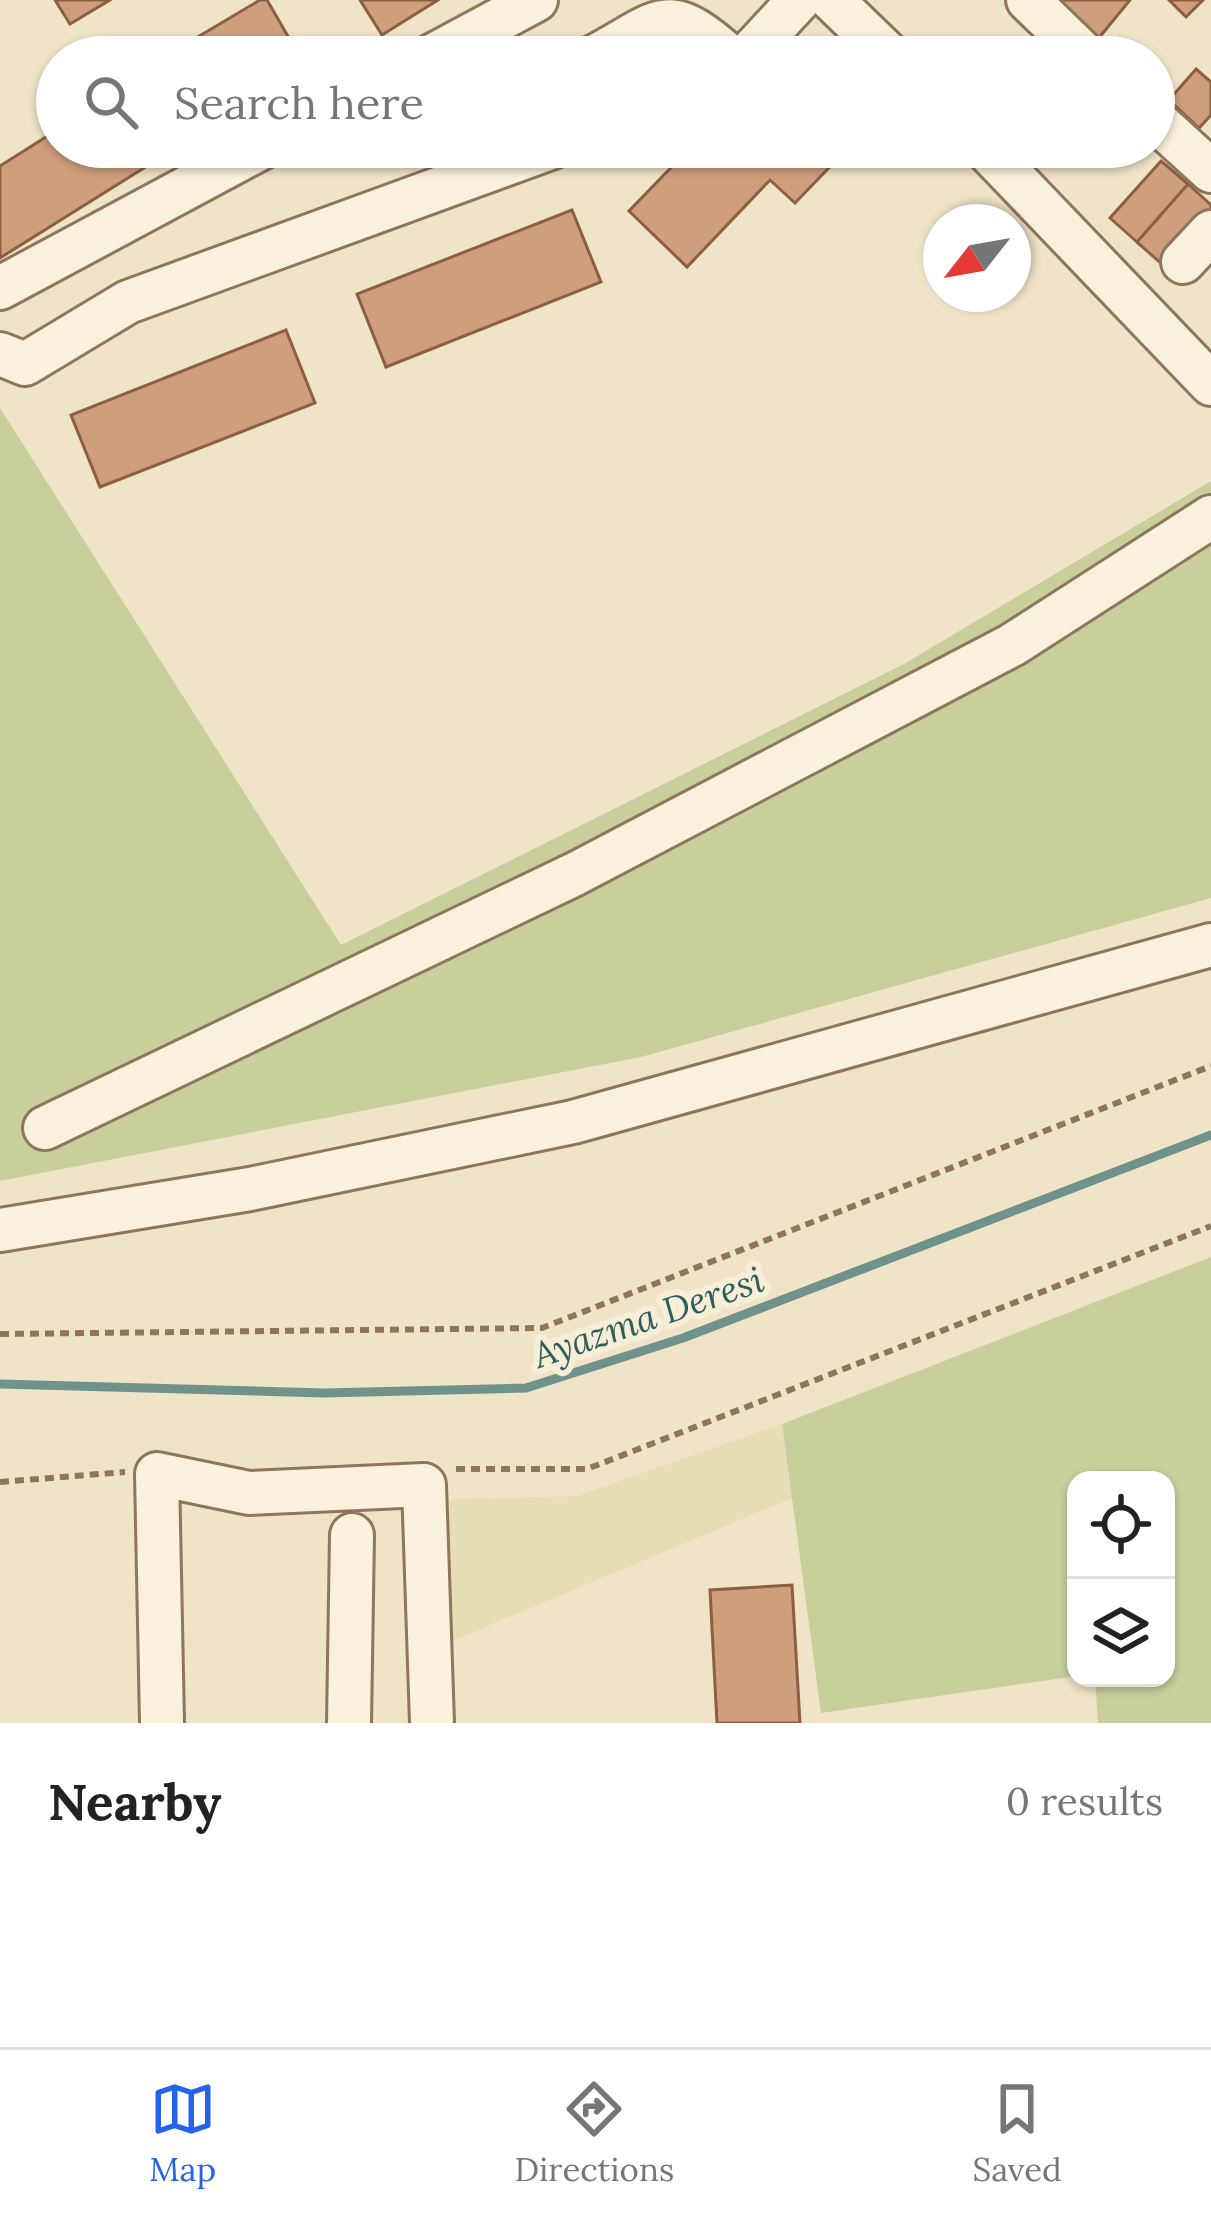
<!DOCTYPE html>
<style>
:root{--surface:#fff;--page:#f2f2f2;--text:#222;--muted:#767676;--line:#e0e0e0;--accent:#2563eb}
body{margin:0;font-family:Lora,serif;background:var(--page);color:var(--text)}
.controls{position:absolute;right:36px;bottom:36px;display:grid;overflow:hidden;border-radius:24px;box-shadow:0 3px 9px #0004}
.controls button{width:108px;height:108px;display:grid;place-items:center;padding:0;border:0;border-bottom:3px solid var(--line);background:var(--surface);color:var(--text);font:60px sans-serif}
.compass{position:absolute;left:923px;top:204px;width:108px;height:108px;border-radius:50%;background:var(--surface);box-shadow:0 3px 9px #0004;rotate:239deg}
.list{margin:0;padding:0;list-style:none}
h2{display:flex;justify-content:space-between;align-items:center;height:156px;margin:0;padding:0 48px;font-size:51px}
h2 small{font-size:39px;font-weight:400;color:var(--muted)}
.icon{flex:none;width:66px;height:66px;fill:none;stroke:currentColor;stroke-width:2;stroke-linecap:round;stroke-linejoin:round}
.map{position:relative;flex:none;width:1211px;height:1723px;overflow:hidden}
.search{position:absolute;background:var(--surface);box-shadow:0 3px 9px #0004;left:36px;right:36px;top:36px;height:132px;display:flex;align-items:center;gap:30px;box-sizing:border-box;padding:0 42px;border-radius:66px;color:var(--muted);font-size:45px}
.sheet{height:324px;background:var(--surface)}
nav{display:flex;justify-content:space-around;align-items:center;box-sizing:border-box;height:168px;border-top:3px solid var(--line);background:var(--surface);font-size:33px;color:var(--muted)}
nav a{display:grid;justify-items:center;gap:6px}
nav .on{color:var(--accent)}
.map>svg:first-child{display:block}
.farmland{fill:#e6deb5}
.green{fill:#c9cf9b}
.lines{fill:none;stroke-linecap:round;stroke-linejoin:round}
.stream{stroke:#6f938a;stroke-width:9}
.building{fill:#cf9f7d;stroke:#8d5f41;stroke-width:3}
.minor-casing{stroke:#8d765c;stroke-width:48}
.path{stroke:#8d765c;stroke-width:6;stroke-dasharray:9 6;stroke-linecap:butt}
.minor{stroke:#faf1dc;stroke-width:42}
.labels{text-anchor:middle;stroke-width:12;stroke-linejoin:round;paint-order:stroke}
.water-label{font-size:36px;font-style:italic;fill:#2f5d5a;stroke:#f7eed8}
</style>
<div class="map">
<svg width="1211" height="1723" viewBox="0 0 1211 1723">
<rect width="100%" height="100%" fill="#f0e4c8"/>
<path class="farmland" d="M782,1424L792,1498L433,1649L431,1500L577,1496Z"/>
<path class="green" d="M0,408L341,945L904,664L1211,481V898L641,1057L0,1181Z
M1211,1257V1723H1098L1095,1678H1166V1480H1076V1676L821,1713L782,1424Z"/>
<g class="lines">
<path class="stream" d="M0,1384L324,1393L526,1388L683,1338L1211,1135"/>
</g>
<path class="building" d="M55,0H110L70,24Z
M260,0H267L300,57H164Z
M360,0H438L382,35Z
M1057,0H1130L1093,45Z
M1169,0H1203L1186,17Z
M1196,69L1211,82V115L1199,128L1169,100Z
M57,130V147H157L163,156L0,258V166Z
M691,147H849L795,203L770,180L687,267L629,211Z
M1161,161L1188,184L1137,242L1110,218Z
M1188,184L1211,205V213L1164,266L1137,242Z
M572,210L601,282L386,367L357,294Z
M286,330L315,403L100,487L71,415Z
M792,1585L800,1723H717L710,1590Z"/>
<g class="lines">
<g class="minor-casing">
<path id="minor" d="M832,0L891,57
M1028,0L1087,57
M430,57L536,0
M594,57C663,20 666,0 730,57
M746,57L799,0
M1154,119L1211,171
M984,147L1211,384
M1183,262L1211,232
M0,288L263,147
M0,354L25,364L128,302L553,147
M45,1128L575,874L1012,645L1211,517
M0,1230L250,1189L573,1122L1211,945
M162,1723L157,1474L249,1493L424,1485L432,1723
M349,1723L352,1535"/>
</g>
<path class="path" d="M0,1334L542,1328L1211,1066
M456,1469H587L1211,1226
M0,1482L125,1472"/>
<use href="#minor" class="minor"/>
</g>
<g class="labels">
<g class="water-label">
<text transform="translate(648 1317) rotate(-19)" y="13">Ayazma Deresi</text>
</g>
</g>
</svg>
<div class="controls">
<button><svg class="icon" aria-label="locate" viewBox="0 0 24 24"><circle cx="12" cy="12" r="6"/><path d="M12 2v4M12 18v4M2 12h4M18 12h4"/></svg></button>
<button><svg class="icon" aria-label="layers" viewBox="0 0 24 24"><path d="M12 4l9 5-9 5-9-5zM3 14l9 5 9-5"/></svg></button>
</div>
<svg class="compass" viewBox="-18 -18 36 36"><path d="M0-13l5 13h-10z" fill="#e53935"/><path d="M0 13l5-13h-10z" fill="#767676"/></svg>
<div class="search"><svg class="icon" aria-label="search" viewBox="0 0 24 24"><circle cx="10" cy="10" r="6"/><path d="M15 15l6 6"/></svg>Search here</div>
</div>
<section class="sheet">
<h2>Nearby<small>0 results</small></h2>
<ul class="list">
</ul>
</section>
<nav>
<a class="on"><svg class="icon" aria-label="map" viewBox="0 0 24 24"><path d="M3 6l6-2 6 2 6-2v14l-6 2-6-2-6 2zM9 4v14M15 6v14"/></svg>Map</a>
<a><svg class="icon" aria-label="directions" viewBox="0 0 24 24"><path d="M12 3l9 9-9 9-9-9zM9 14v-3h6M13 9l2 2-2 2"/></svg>Directions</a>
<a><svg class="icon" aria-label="saved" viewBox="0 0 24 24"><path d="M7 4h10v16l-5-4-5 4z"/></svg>Saved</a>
</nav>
